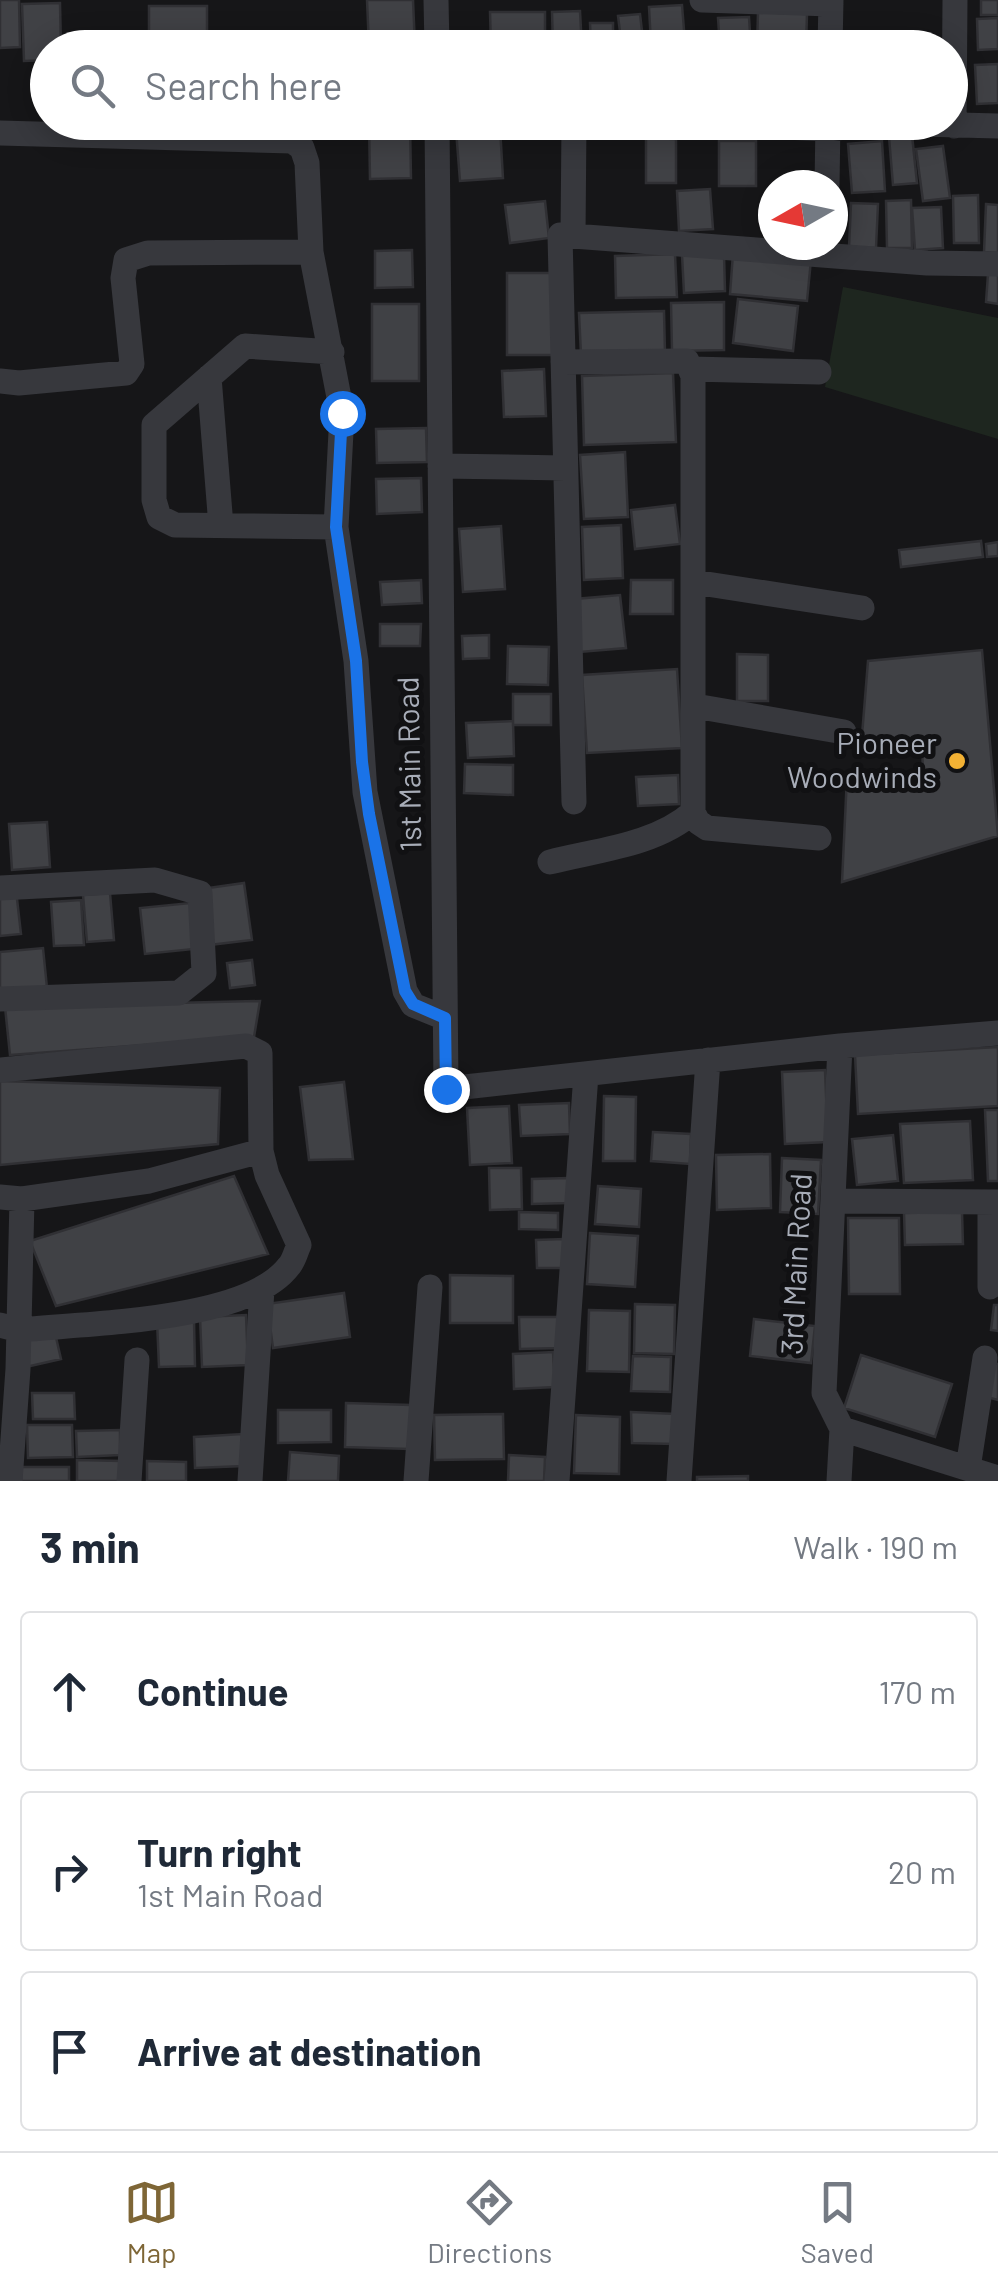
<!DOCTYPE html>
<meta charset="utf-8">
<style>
:root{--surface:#fff;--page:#f2f2f3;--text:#1f2937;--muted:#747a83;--line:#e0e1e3;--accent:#7e6636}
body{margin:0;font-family:Barlow,sans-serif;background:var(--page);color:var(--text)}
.compass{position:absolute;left:758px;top:170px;width:90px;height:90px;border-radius:50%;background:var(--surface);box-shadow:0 5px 25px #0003;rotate:261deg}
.stop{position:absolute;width:30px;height:30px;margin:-22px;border:8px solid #1a73e8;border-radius:50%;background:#fff}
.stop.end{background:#1a73e8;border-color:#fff;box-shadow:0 2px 10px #0008}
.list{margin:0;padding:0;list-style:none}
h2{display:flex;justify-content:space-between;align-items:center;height:130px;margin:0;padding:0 40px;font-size:42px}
h2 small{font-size:32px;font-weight:400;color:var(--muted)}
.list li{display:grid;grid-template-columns:65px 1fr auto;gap:30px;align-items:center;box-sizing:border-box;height:160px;margin:0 20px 20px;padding:0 20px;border:2px solid var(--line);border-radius:10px}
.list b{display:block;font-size:38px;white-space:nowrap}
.list p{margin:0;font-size:32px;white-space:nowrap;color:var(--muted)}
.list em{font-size:32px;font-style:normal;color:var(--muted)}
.icon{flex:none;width:55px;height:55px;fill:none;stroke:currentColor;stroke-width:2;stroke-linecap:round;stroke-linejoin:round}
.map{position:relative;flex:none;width:998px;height:1481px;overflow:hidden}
.search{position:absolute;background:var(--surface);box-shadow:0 5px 25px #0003;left:30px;right:30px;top:30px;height:110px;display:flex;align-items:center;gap:25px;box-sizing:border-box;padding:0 35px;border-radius:55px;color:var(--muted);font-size:38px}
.sheet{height:670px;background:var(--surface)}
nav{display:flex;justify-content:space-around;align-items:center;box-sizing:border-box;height:140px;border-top:2px solid var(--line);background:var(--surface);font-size:28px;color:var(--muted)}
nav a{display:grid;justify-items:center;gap:5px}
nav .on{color:var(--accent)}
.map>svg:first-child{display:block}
.green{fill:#1e261f}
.building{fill:#404145;stroke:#303034;stroke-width:2.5}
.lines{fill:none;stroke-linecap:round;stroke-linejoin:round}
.minor{stroke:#37383d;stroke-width:25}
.route{stroke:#1a73e8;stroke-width:12}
.poi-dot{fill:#f2b134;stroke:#111113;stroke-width:4}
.labels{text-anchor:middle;stroke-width:10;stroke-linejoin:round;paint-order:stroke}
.poi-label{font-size:30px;fill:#a8adb8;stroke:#111113;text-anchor:end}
.street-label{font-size:30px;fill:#a8adb8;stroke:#111113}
</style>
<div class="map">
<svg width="998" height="1481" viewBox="0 0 998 1481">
<rect width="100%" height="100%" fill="#161618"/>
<path class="green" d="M843,287L998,318V439L825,387Z"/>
<path class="building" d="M0,0H19L20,47L0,48Z
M367,0H413L415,46L369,47Z
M981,0H998V15H981Z
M60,3L61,48H48V60L24,61L22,4Z
M682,5L685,42L651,44L649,7Z
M149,6H207V48H149Z
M580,11L582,48H553L552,12Z
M490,12H545V48H491Z
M758,12L807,14L806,48H757Z
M640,14L644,48H622L618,16Z
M749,17L751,48H720L718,18Z
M998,18V49L978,50L977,19Z
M590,23H613V48H591Z
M998,64V103L977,104L975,65Z
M369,122H410L411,178L370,179Z
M500,127L503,178L460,181L456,130Z
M912,135L917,183L893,185L889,137Z
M646,138L676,139V183H646Z
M719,141H756V186H719Z
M882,141L885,191L852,193L848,144Z
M943,146L950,198L923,201L916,149Z
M710,189L713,229L679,231L677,191Z
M978,195L979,243H954L953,196Z
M911,200L912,248H887L886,201Z
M545,201L549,238L510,243L505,205Z
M851,203L878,204L876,248L849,247Z
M986,204L998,205V253L984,252Z
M941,207L943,248L915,250L912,208Z
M412,250L413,287L375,288V251Z
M733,253L811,260L807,301L730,294Z
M675,254L677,297L616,298L615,256Z
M724,254L725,291L684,293L682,255Z
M507,273H553V355H507Z
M988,274L998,275V304L986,302Z
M738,299L798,306L793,351L733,343Z
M724,302V350L672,351L671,303Z
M372,304H419V381H372Z
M664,311L665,353L581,355L579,313Z
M544,369L546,416L504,417L502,371Z
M673,373L676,442L584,445L582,376Z
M426,428L427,462L377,463L376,429Z
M625,452L628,517L584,519L580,455Z
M421,478L422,512L377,514L376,479Z
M675,505L680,544L635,549L631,510Z
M621,525L623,578L584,580L582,527Z
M501,526L505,589L463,592L459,529Z
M981,541L983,557L901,567L899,550Z
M998,542V556L987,557L986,544Z
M421,580L422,603L382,605L380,582Z
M631,580H673V614H630Z
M620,595L626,648L580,652L575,599Z
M380,624H421L420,646H380Z
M489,635V658L463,659L462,636Z
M508,646L549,647L548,685L507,684Z
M982,650L998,836L842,882L847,776L923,774L922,743L861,748L868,661Z
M737,654L768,655V701H737Z
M677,669L682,748L587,753L582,675Z
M513,694H551V725H513Z
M513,721L514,756L468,758L466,723Z
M465,764L513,765V795L464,793Z
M678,775L679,804L638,806L636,777Z
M47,822L50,867L12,870L9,824Z
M244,883L252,940L209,945L201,889Z
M16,890L21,934L0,936V892Z
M110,893L114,940L87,942L83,895Z
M81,900L84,945L54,946L51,902Z
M190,903L194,949L145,954L140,908Z
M43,948L47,988L0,993V952Z
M252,960L255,985L230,988L227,963Z
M260,1001L254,1037L10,1055L5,1007Z
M998,1047V1106L858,1114L855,1055Z
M825,1070L828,1142L785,1144L782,1072Z
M0,1081L220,1088L218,1144L0,1165Z
M344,1082L353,1159L309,1160L300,1087Z
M604,1096L636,1097L635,1161H603Z
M569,1103L570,1134L521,1136L519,1105Z
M509,1106L512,1163L470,1165L467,1108Z
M985,1110H998V1181H988Z
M970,1121L973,1180L904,1183L900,1124Z
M653,1132L691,1134L690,1164L651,1161Z
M893,1135L898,1181L857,1185L852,1139Z
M770,1154L771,1208L717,1210L716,1155Z
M782,1158L821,1160L818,1214L780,1212Z
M489,1168H521L522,1209L490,1210Z
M234,1176L268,1254L56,1306L30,1241Z
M568,1178V1203L532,1204V1179Z
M598,1186L641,1189L639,1227L595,1224Z
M519,1212L558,1213V1230L519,1229Z
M962,1212L963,1244L905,1245L904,1213Z
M848,1218H899L900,1294H849Z
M590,1233L638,1236L635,1287L587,1284Z
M564,1239V1268H537L536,1240Z
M450,1275L513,1276V1323H450Z
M344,1293L350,1337L273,1348L267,1304Z
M635,1304L675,1305L674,1354L634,1353Z
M994,1305H998V1331L991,1330Z
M589,1310L630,1311L629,1372L587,1371Z
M246,1315L248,1365L202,1367L200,1317Z
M519,1317H560V1348L520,1349Z
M754,1319L815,1326L811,1363L750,1356Z
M194,1320L195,1366L159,1367L157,1321Z
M55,1333L61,1359L26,1367L20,1340Z
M553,1352L555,1387L514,1389L513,1354Z
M861,1355L952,1384L935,1437L844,1408Z
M633,1356L671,1357L670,1392L631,1391Z
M993,1363L998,1364V1400L987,1397Z
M32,1393H74L75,1419H33Z
M346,1403L411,1405L409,1449L345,1447Z
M278,1410H331V1442L278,1443Z
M631,1412L676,1414L675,1444L632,1443Z
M503,1414L504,1459L435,1460L434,1415Z
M576,1415L620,1417L619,1474L574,1473Z
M27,1425H72L73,1457L28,1458Z
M120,1430V1455L77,1457L76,1431Z
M242,1434L244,1466L195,1468L194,1437Z
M290,1452L339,1456L338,1481H288Z
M509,1455L545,1457L544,1481H508Z
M77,1460L122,1461L121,1481H77Z
M147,1461L186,1462V1481H147Z
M21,1467H69V1481H21Z
M748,1476V1481H697V1477Z"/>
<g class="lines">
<path class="minor" d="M436,0L437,48
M702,0L831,4
M830,48L831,0
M437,122L446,1089L840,1046L998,1033
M673,122L828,129L882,123L998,126
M954,126L955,0
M0,133L292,141L302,148L307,163L311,252L342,413L336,527L356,661L365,792L405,991L413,1005L445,1018
M827,185L828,122
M573,236L574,122
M332,352L245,346L154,425V500L159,517L175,525L336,527
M563,362L687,361L693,376V812L698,822L707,828L819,838
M691,369L819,372
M209,377L221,526
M0,381L19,383L126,373L132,364L123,278L126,260L148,253L311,252
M440,466L565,468
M694,582L862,608
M695,706L844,732
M574,802L560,235L927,263L998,264
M550,862C597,850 656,845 693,812
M0,888L155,880L200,893L204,973L179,993L0,999
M0,1070L246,1046L260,1053L261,1151L267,1175L299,1245C296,1251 294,1261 289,1266C247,1322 85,1323 19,1330L0,1325
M0,1197L22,1199L149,1181L261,1151
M833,1201L998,1202
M990,1287V1202
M842,1429L998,1478
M968,1468L985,1358
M10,1481L18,1369L22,1199
M129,1481L137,1360
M250,1481L262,1289
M416,1481L430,1287
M557,1481L586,1074
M679,1481L708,1060
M839,1481L842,1429L824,1393L840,1046"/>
</g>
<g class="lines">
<path class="route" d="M342,413L336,527L356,661L362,762L369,814L405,991L413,1004L445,1018L446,1089"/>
</g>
<circle class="poi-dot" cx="957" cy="761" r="10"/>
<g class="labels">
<g class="poi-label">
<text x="937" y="754">Pioneer<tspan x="937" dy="34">Woodwinds</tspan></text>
</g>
<g class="street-label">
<text transform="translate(410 764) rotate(-91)" y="10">1st Main Road</text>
<text transform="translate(797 1264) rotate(-87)" y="10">3rd Main Road</text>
</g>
</g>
</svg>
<svg class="compass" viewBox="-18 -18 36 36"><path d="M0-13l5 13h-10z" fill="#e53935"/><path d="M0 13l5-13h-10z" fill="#747a83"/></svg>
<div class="stop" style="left:342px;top:413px"></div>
<div class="stop end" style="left:446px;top:1089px"></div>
<div class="search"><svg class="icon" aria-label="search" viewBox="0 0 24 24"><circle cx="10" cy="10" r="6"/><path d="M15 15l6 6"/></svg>Search here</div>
</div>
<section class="sheet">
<h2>3 min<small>Walk · 190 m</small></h2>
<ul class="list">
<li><svg class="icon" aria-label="ahead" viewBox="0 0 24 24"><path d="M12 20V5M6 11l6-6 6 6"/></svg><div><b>Continue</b></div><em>170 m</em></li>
<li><svg class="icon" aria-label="right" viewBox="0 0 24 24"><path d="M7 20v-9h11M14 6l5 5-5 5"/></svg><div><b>Turn right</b><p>1st Main Road</p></div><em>20 m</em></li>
<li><svg class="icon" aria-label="arrive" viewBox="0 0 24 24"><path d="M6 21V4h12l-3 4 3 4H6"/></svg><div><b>Arrive at destination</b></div></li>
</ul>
</section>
<nav>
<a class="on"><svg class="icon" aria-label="map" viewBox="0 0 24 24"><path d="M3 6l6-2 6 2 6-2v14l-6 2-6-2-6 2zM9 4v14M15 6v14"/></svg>Map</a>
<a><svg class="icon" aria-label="directions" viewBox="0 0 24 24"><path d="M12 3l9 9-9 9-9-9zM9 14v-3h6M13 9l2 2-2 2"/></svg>Directions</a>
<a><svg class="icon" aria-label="saved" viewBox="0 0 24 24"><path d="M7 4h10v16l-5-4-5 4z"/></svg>Saved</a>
</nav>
